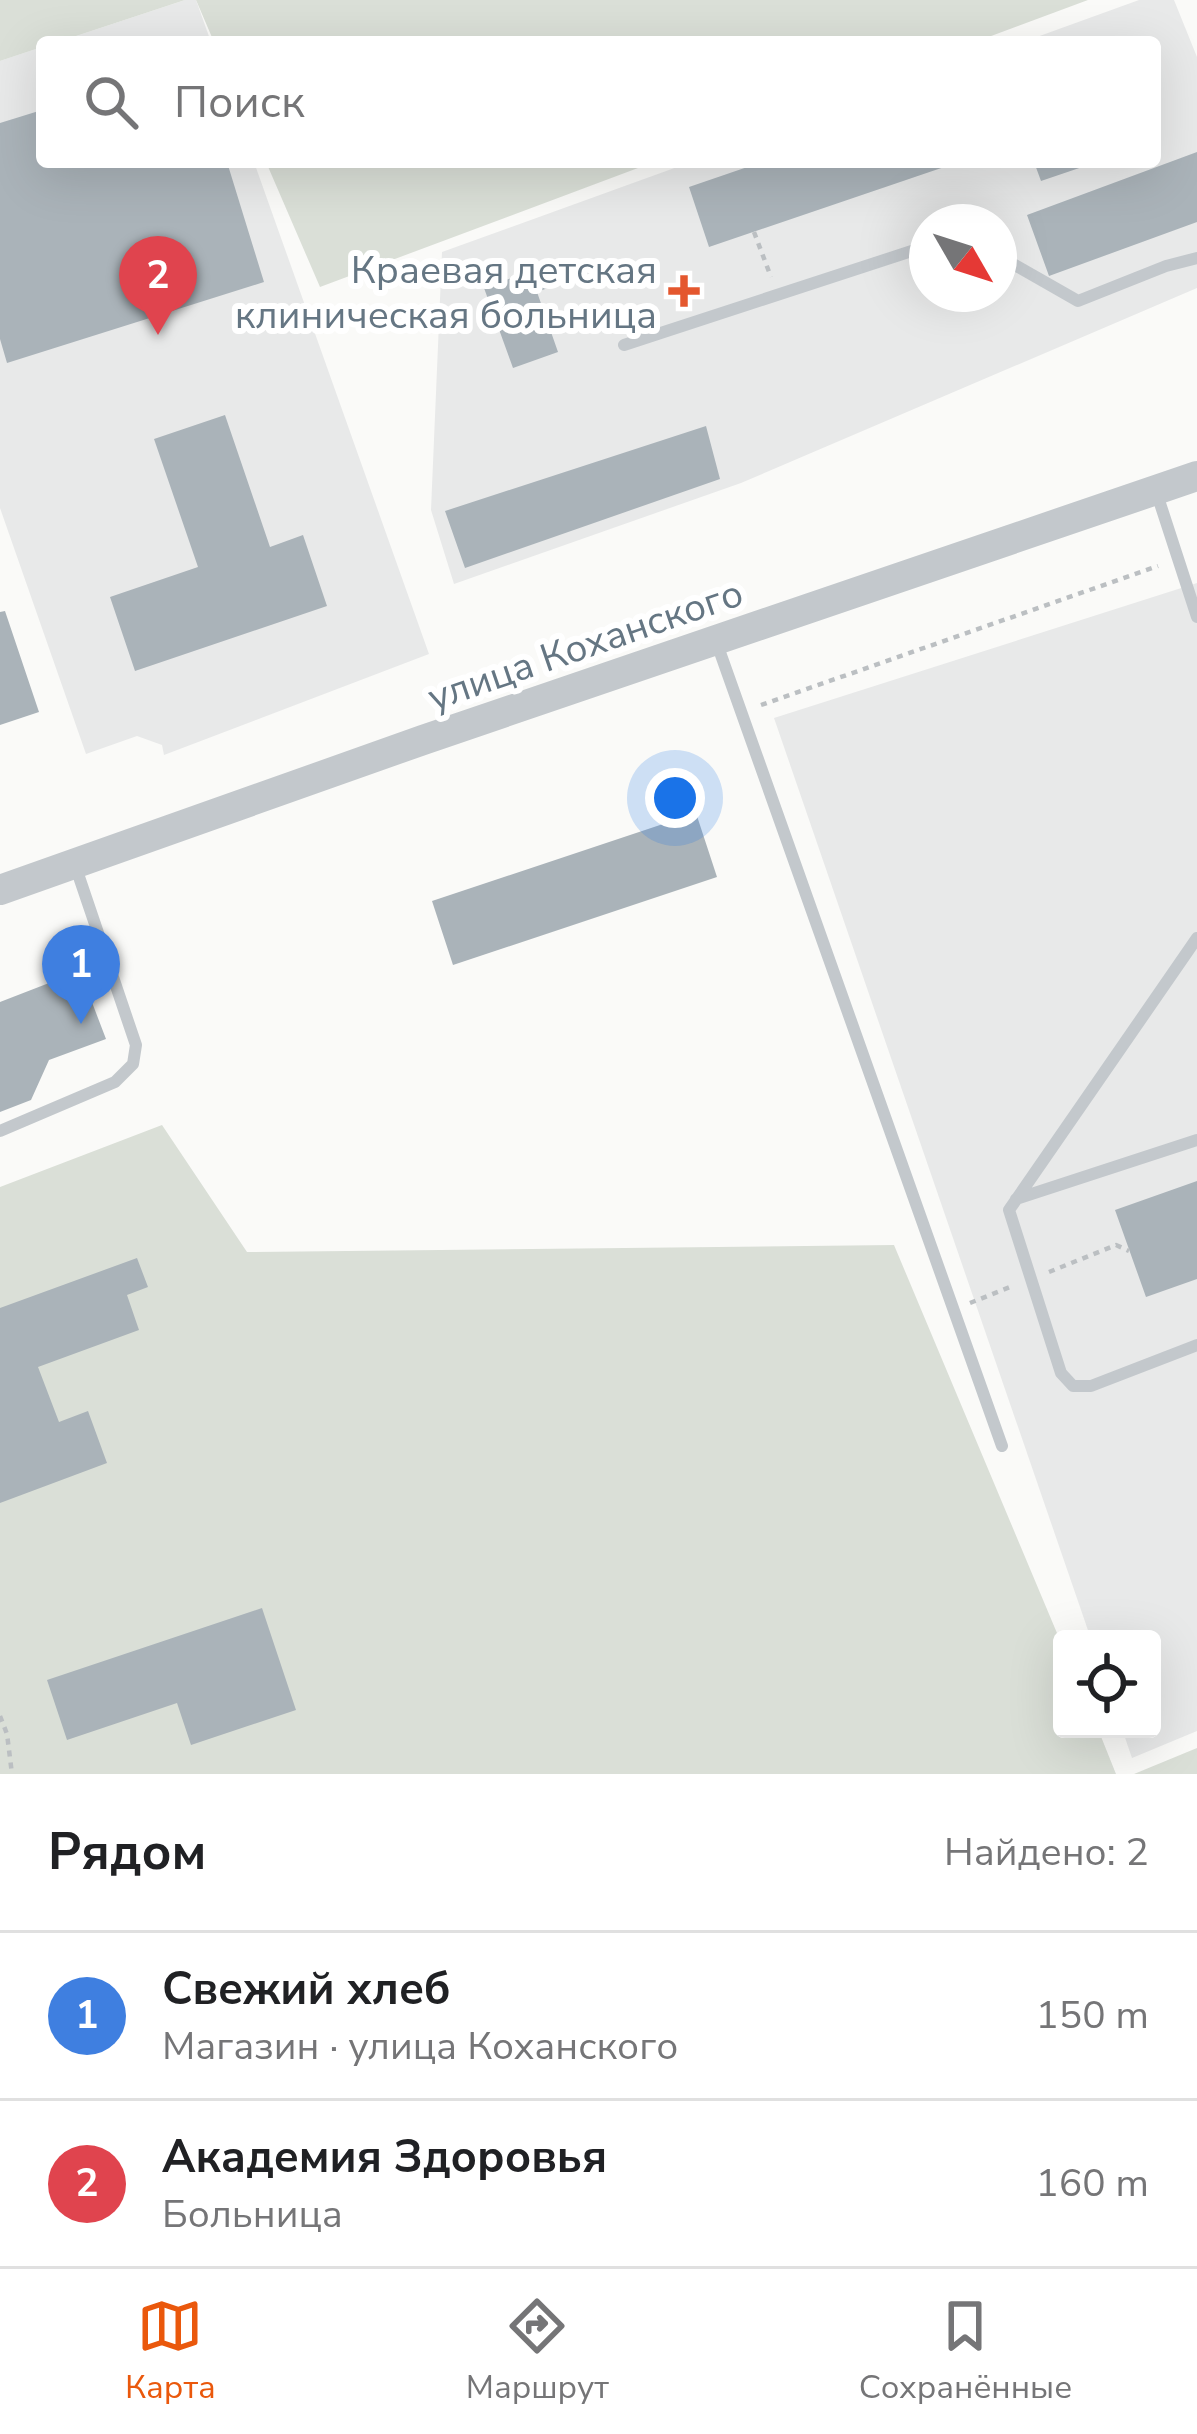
<!DOCTYPE html>
<html lang="ru">
<meta charset="utf-8">
<style>
:root{--surface:#fff;--page:#f6f6f6;--text:#202124;--muted:#757577;--line:#e0e0e0;--accent:#ea580c}
body{margin:0;font-family:"Nunito Sans",sans-serif;background:var(--page);color:var(--text)}
.controls{position:absolute;right:36px;bottom:36px;display:grid;overflow:hidden;border-radius:12px;box-shadow:0 12px 48px #0002}
.controls button{width:108px;height:108px;display:grid;place-items:center;padding:0;border:0;border-bottom:3px solid var(--line);background:var(--surface);color:var(--text);font:60px sans-serif}
.compass{position:absolute;left:909px;top:204px;width:108px;height:108px;border-radius:50%;background:var(--surface);box-shadow:0 12px 48px #0002;rotate:129deg}
.you{position:absolute;left:675px;top:798px;width:42px;height:42px;margin:-30px;border:9px solid #fff;border-radius:50%;background:#1a73e8;box-shadow:0 0 0 18px #1a73e833}
.badge{display:grid;place-items:center;width:78px;height:78px;border-radius:50%;background:var(--accent);color:#fff;font-size:39px;font-weight:700}
.pin{position:absolute;translate:-50% -99px;filter:drop-shadow(0 3px 6px #0008)}
.pin::after{content:'';position:absolute;top:63px;width:42px;height:36px;background:inherit;clip-path:polygon(0 0,100% 0,50% 100%)}
.list{margin:0;padding:0;list-style:none}
h2{display:flex;justify-content:space-between;align-items:center;height:156px;margin:0;padding:0 48px;font-size:51px}
h2 small{font-size:39px;font-weight:400;color:var(--muted)}
.list li{display:grid;grid-template-columns:78px 1fr auto;gap:36px;align-items:center;box-sizing:border-box;height:168px;padding:0 48px;border-top:3px solid var(--line)}
.list b{display:block;font-size:45px;white-space:nowrap}
.list p{margin:0;font-size:39px;white-space:nowrap;color:var(--muted)}
.list em{font-size:39px;font-style:normal;color:var(--muted)}
.icon{flex:none;width:66px;height:66px;fill:none;stroke:currentColor;stroke-width:2;stroke-linecap:round;stroke-linejoin:round}
.map{position:relative;flex:none;width:1197px;height:1774px;overflow:hidden}
.search{position:absolute;background:var(--surface);box-shadow:0 12px 48px #0002;left:36px;right:36px;top:36px;height:132px;display:flex;align-items:center;gap:30px;box-sizing:border-box;padding:0 42px;border-radius:12px;color:var(--muted);font-size:45px}
.sheet{height:492px;background:var(--surface)}
nav{display:flex;justify-content:space-around;align-items:center;box-sizing:border-box;height:168px;border-top:3px solid var(--line);background:var(--surface);font-size:33px;color:var(--muted)}
nav a{display:grid;justify-items:center;gap:6px}
nav .on{color:var(--accent)}
.map>svg:first-child{display:block}
.built{fill:#e8e9e9;fill-rule:evenodd}
.green{fill:#dadfd7}
.building{fill:#aab3b9}
.lines{fill:none;stroke-linecap:round;stroke-linejoin:round}
.path{stroke:#bbbfc2;stroke-width:4.5;stroke-dasharray:6 6;stroke-linecap:butt}
.service{stroke:#c3c8cc;stroke-width:12}
.tertiary{stroke:#c3c8cc;stroke-width:30}
.poi-dot{fill:#e4572e;stroke:#fff;stroke-width:4.5}
.labels{text-anchor:middle;stroke-width:12;stroke-linejoin:round;paint-order:stroke}
.poi-label{font-size:39px;fill:#657683;stroke:#fff;text-anchor:end}
.street-label{font-size:39px;fill:#657683;stroke:#fff}
</style>
<div class="map">
<svg width="1197" height="1774" viewBox="0 0 1197 1774">
<rect width="100%" height="100%" fill="#fafaf8"/>
<path class="built" d="M185,0H196L211,42H58Z
M1139,0H1174L1197,57V288L741,483L454,584L431,510L442,252L691,162H1155V42H1023ZM927,222H999V294H927Z
M42,47V162H254L429,654L164,755L162,745L137,736L86,754L0,508V61Z
M1197,583V1731L1132,1758L1122,1729H1152V1639H1091L774,718Z"/>
<path class="green" d="M0,0H185L58,42H42V47L0,61Z
M196,0H1088L975,42H214Z
M266,162H654L320,287Z
M162,1125L247,1252L894,1245L1062,1645V1729H1098L1116,1774H0V1187Z
M1197,1748V1774H1134Z"/>
<path class="building" d="M42,110V162H227L264,282L7,363L0,339V123Z
M1197,152V222L1049,276L1027,215Z
M762,162H956V163L709,247L689,187Z
M1034,162H1093L1094,163L1041,181Z
M560,260L567,281L537,292L558,352L513,368L484,288Z
M225,415L270,547L303,535L327,606L135,671L110,597L198,567L154,439Z
M706,426L720,479L465,568L445,511Z
M5,611L39,712L0,725V612Z
M696,813L717,877L453,965L432,901Z
M80,971L106,1039L49,1060L31,1100L0,1112V1002Z
M1197,1181V1279L1146,1297L1115,1210Z
M137,1258L148,1287L127,1295L139,1330L38,1367L59,1422L88,1411L107,1463L0,1503V1308Z
M262,1608L296,1710L191,1745L177,1703L67,1740L47,1680Z"/>
<g class="lines">
<path class="path" d="M754,232L771,277
M761,705L1158,566
M1049,1272L1116,1245L1129,1251
M970,1303L1010,1287
M0,1716L7,1734L12,1774"/>
<path class="service" d="M999,256L1078,301L1166,266L1197,258
M624,345L927,246
M1156,491L1197,617
M716,641L1002,1446
M1197,938L1009,1210L1061,1373L1073,1386H1091L1197,1345
M0,1131L115,1082L133,1064L136,1045L75,865
M1016,1199L1197,1140"/>
<path class="tertiary" d="M0,890L423,740L1197,476"/>
</g>
<path class="poi-dot" d="M678 273h12v12h12v12h-12v12h-12v-12h-12v-12h12z"/>
<g class="labels">
<g class="poi-label">
<text x="657" y="283">Краевая детская<tspan x="657" dy="45">клиническая больница</tspan></text>
</g>
<g class="street-label">
<text transform="translate(585 644) rotate(-19)" y="14">улица Коханского</text>
</g>
</g>
</svg>
<div class="controls">
<button><svg class="icon" aria-label="locate" viewBox="0 0 24 24"><circle cx="12" cy="12" r="6"/><path d="M12 2v4M12 18v4M2 12h4M18 12h4"/></svg></button>
</div>
<svg class="compass" viewBox="-18 -18 36 36"><path d="M0-13l5 13h-10z" fill="#e53935"/><path d="M0 13l5-13h-10z" fill="#757577"/></svg>
<div class="you"></div>
<div class="pin badge" style="left:81px;top:1024px;background:#3f7fe0">1</div>
<div class="pin badge" style="left:158px;top:335px;background:#e0444e">2</div>
<div class="search"><svg class="icon" aria-label="search" viewBox="0 0 24 24"><circle cx="10" cy="10" r="6"/><path d="M15 15l6 6"/></svg>Поиск</div>
</div>
<section class="sheet">
<h2>Рядом<small>Найдено: 2</small></h2>
<ul class="list">
<li><span class="badge" style="background:#3f7fe0">1</span><div><b>Свежий хлеб</b><p>Магазин · улица Коханского</p></div><em>150 m</em></li>
<li><span class="badge" style="background:#e0444e">2</span><div><b>Академия Здоровья</b><p>Больница</p></div><em>160 m</em></li>
</ul>
</section>
<nav>
<a class="on"><svg class="icon" aria-label="map" viewBox="0 0 24 24"><path d="M3 6l6-2 6 2 6-2v14l-6 2-6-2-6 2zM9 4v14M15 6v14"/></svg>Карта</a>
<a><svg class="icon" aria-label="directions" viewBox="0 0 24 24"><path d="M12 3l9 9-9 9-9-9zM9 14v-3h6M13 9l2 2-2 2"/></svg>Маршрут</a>
<a><svg class="icon" aria-label="saved" viewBox="0 0 24 24"><path d="M7 4h10v16l-5-4-5 4z"/></svg>Сохранённые</a>
</nav>
